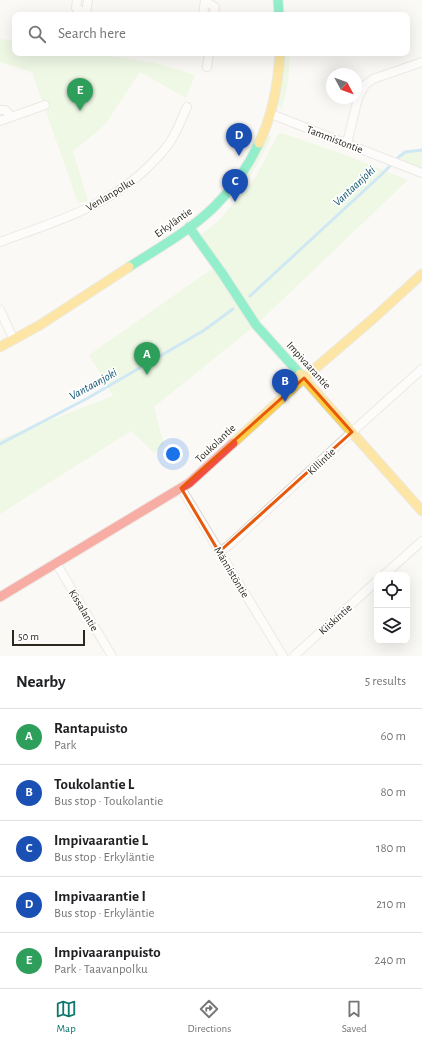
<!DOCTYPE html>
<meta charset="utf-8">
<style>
:root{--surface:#fff;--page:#f6f6f6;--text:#202124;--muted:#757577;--line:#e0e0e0;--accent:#0f766e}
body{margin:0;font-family:"Alegreya Sans",sans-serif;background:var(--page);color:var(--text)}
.controls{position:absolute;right:12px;bottom:12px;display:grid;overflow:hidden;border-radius:8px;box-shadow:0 4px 16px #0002}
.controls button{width:36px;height:36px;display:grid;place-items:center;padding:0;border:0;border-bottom:1px solid var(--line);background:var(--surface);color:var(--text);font:20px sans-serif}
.compass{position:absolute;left:326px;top:68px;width:36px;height:36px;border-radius:50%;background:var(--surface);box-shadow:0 4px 16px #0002;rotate:131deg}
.scale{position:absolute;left:12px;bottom:10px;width:73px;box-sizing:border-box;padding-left:4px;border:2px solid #2c2820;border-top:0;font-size:11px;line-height:14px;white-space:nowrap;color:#2c2820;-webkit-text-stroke:3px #fff;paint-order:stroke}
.you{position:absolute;left:173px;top:454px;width:14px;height:14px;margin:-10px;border:3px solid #fff;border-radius:50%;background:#1a73e8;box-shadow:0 0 0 6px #1a73e833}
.badge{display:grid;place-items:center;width:26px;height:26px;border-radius:50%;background:var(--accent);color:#fff;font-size:13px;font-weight:700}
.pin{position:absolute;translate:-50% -33px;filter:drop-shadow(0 1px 2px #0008)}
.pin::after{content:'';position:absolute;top:21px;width:14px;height:12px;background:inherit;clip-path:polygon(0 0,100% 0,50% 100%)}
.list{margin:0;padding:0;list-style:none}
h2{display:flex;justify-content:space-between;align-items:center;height:52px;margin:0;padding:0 16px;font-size:17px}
h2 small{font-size:13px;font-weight:400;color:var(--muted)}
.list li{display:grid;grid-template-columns:26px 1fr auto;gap:12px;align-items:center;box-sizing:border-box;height:56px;padding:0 16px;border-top:1px solid var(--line)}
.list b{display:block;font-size:15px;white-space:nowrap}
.list p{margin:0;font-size:13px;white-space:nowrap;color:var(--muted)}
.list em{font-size:13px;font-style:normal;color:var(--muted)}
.icon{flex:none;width:22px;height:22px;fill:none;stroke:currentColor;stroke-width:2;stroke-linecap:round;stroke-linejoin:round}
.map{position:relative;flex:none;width:422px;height:656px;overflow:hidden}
.search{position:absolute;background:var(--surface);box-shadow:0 4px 16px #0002;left:12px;right:12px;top:12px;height:44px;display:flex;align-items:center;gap:10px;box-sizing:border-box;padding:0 14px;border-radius:8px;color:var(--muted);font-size:15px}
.sheet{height:332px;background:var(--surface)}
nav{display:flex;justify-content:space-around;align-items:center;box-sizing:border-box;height:56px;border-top:1px solid var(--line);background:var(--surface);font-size:11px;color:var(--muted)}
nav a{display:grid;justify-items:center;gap:2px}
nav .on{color:var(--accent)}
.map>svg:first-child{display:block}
.green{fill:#e0f6d1}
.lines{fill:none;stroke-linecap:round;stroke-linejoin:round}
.stream{stroke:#9ad3f0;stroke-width:3}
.street-casing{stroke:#d9d6d1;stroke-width:10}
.fast-casing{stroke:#d9d6d1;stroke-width:11}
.slow-casing{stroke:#d9d6d1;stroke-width:11}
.jam-casing{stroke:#d9d6d1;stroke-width:11}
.street{stroke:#fefefe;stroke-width:8}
.fast{stroke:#16e098;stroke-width:9}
.slow{stroke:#ffcf43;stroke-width:9}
.jam{stroke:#f24e42;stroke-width:9}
.marked{fill:none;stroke:#e8590c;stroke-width:3;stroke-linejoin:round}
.labels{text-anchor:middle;stroke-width:3.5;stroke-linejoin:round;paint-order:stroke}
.street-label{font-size:11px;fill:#2c2820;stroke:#fff}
.water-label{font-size:12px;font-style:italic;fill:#135471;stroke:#fff}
</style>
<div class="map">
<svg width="422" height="656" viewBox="0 0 422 656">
<rect width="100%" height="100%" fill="#fbf9f5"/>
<path class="green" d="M0,39L15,41V53H91L156,63L195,75L186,98L140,72L105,125L73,151L88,201L78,203L32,72L0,62Z
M285,53H289C290,72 288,91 281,109L278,103Z
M282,133L348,156L408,180L256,325L154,407L164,445L154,453L131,431L0,514V439L113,396L89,355L216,266L197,237L211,227L222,217L251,183L256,176L278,134Z
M268,135L270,136L271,138C261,159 250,178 235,196L242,181Z
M422,150V175L394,168L405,152Z"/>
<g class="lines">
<path class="stream" d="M250,296L381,175L399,157L405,152L422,150
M0,444L88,398L203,331L233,309"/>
<g class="street-casing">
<path id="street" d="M77,0L76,8L86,14
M205,1L215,7L214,15
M86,15L88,0
M203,15L205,0
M207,67L209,53
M0,110H5L11,116
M271,114L422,173
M0,121L45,105
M347,143L358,98L365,85L373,79L422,62
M0,242C54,222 111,206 152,163C160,155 168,147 173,137C179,127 182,117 187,107
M0,310L14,340
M181,488L283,656
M219,552L228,546L352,432L422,369
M56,563L112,656
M384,575L422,541
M294,656L377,581"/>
</g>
<g class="fast-casing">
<path id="fast" d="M278,0L279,15
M189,227L222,273L256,325L300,374
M129,267C157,249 191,230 215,206C233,188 248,167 259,143"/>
</g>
<g class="slow-casing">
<path id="slow" d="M259,143C273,115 278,84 280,53
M0,347L40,325L129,267
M300,374L422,511
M233,443L304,378L375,317L422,274"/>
</g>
<g class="jam-casing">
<path id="jam" d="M0,597L189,483L233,443"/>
</g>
<use href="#street" class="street"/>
<use href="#fast" class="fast"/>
<use href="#slow" class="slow"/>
<use href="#jam" class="jam"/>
</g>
<path d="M0 0H422V656H0ZM304,378L352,432L219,552L181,488Z" fill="#fbf9f5" fill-opacity=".55" fill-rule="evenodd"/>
<path class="marked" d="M304,378L352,432L219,552L181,488Z"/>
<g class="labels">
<g class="street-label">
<text transform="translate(335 139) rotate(21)" y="4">Tammistontie</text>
<text transform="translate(110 194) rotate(-31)" y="4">Venlanpolku</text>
<text transform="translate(173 222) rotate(-35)" y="4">Erkyläntie</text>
<text transform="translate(309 365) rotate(48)" y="4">Impivaarantie</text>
<text transform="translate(215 443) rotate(-43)" y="4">Toukolantie</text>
<text transform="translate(321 461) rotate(-43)" y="4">Killintie</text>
<text transform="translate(232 572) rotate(59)" y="4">Männistöntie</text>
<text transform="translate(84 610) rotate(59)" y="4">Kissalantie</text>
<text transform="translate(335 619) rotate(-42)" y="4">Kiiskintie</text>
</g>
<g class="water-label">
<text transform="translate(354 186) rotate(-43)" y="4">Vantaanjoki</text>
<text transform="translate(93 384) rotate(-29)" y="4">Vantaanjoki</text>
</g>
</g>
</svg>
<div class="controls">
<button><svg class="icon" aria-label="locate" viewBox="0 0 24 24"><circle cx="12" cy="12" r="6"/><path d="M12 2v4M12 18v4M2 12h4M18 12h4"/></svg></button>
<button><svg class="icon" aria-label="layers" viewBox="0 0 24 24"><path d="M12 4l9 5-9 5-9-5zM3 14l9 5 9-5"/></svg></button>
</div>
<svg class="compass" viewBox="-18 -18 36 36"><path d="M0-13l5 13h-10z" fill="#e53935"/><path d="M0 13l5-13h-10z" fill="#757577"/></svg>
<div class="scale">50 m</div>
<div class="you"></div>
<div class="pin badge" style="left:147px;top:375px;background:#2e9e5b">A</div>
<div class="pin badge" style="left:285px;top:402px;background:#1a4fb4">B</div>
<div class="pin badge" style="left:235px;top:202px;background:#1a4fb4">C</div>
<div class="pin badge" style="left:239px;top:156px;background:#1a4fb4">D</div>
<div class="pin badge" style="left:80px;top:111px;background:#2e9e5b">E</div>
<div class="search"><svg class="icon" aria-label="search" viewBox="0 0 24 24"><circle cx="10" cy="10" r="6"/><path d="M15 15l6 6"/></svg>Search here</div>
</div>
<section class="sheet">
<h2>Nearby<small>5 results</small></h2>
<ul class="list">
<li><span class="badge" style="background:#2e9e5b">A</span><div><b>Rantapuisto</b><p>Park</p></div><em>60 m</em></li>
<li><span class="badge" style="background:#1a4fb4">B</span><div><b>Toukolantie L</b><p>Bus stop · Toukolantie</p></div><em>80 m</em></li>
<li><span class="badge" style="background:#1a4fb4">C</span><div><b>Impivaarantie L</b><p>Bus stop · Erkyläntie</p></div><em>180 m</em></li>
<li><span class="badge" style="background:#1a4fb4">D</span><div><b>Impivaarantie I</b><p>Bus stop · Erkyläntie</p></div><em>210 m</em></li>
<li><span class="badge" style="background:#2e9e5b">E</span><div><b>Impivaaranpuisto</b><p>Park · Taavanpolku</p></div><em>240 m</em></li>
</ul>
</section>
<nav>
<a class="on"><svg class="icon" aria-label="map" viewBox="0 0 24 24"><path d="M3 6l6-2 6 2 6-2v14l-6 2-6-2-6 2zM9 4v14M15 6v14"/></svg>Map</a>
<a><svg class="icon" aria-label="directions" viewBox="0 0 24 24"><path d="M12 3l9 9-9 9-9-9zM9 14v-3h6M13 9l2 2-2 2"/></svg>Directions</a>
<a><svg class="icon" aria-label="saved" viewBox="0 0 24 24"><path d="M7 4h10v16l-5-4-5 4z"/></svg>Saved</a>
</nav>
